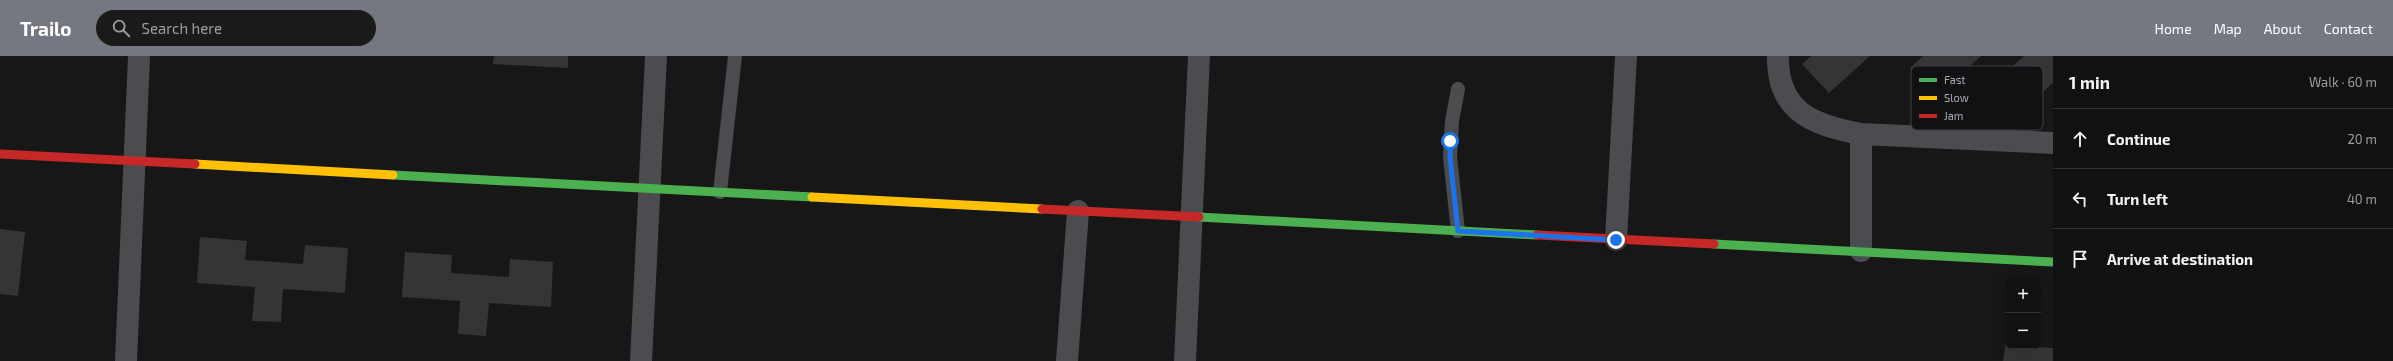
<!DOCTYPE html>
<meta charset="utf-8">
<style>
:root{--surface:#111;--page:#1a1a1a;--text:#f1f3f6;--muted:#9c9d9f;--line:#303131;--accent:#757880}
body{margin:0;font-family:"Exo 2",sans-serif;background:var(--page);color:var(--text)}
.controls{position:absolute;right:12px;bottom:12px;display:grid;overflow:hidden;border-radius:8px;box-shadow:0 4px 16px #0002}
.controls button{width:36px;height:36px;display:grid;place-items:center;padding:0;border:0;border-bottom:1px solid var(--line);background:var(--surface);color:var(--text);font:20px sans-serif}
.stop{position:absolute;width:12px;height:12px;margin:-9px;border:3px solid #1a73e8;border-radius:50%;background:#fff}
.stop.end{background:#1a73e8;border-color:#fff;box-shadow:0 1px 4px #0008}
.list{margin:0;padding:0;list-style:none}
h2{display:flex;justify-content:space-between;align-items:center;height:52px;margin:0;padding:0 16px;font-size:17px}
h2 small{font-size:13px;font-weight:400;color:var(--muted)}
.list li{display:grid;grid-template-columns:26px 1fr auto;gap:12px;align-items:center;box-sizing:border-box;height:60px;padding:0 16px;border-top:1px solid var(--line)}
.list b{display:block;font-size:15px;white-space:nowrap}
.list em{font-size:13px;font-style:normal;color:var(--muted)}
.icon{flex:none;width:22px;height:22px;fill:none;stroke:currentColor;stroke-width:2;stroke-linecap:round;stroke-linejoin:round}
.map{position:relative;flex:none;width:2053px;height:305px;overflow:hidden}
header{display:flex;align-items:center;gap:24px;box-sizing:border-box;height:56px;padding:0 20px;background:var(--accent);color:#fff}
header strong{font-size:19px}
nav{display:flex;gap:22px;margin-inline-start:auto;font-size:14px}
.search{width:280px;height:36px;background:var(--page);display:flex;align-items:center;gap:10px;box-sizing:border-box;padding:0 14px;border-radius:22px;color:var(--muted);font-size:15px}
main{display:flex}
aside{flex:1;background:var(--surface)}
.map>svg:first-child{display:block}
.building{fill:#353536}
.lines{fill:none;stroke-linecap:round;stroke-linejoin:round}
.lane{stroke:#4b4c50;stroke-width:14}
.street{stroke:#4b4c50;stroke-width:22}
.fast{stroke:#4caf50;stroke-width:9}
.slow{stroke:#ffc107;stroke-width:9}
.jam{stroke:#c62828;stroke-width:9}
.route{stroke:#1a73e8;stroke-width:5}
.key{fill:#111113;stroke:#3e4045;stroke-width:1}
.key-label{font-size:11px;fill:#a8adb8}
</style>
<header>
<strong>Trailo</strong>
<div class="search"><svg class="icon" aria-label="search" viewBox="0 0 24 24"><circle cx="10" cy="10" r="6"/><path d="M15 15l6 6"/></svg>Search here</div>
<nav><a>Home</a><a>Map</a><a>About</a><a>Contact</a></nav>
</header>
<main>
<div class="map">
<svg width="2053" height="305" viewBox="0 0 2053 305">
<rect width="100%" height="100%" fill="#171717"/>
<path class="building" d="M494,0H568V12L493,8Z
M1811,0H1870L1829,37L1802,8Z
M1923,0H1981L1937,41L1910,12Z
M2024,0H2053V27L2034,44L2007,15Z
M0,173L25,176L18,240L0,238Z
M200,181L247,185L245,204L303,208L305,189L348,192L345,237L283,233L281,266L252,265L255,231L197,227Z
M405,196L452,199L451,217L509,221L510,203L553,206L551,251L489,247L486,280L458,278L460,245L402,241Z
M2006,285L2008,286V290L2053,292V305H2003Z"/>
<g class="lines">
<path class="lane" d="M720,136L735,0
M1458,175L1450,101L1452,65L1458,33"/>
<path class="street" d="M1778,0C1777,56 1813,69 1861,78L2053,87
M1616,184L1626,0
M1861,195V78
M126,305L139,0
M641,305L656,0
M1067,305L1078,155
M1185,305L1199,0"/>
<path class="fast" d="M393,119L812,141
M1199,161L1537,179
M1714,188L2053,206"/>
<path class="slow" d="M195,108L393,119
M812,141L1042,153"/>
<path class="jam" d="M0,98L195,108
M1042,153L1199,161
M1537,179L1714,188"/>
</g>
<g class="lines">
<path class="route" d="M1450,85V101L1458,175L1616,184"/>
</g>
<rect x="1911" y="10" width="132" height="64" rx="6" class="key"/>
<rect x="1919" y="22" width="18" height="4" fill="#4caf50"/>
<rect x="1919" y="40" width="18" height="4" fill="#ffc107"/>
<rect x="1919" y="58" width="18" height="4" fill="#c62828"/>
<g class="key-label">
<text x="1944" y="28">Fast</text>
<text x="1944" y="46">Slow</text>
<text x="1944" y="64">Jam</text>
</g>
</svg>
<div class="controls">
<button>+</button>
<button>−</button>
</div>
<div class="stop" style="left:1450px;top:85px"></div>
<div class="stop end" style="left:1616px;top:184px"></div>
</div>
<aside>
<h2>1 min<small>Walk · 60 m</small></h2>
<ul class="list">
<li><svg class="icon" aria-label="ahead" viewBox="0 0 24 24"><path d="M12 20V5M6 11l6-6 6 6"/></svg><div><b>Continue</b></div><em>20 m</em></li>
<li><svg class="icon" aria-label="left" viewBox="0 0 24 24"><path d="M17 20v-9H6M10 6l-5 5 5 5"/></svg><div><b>Turn left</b></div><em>40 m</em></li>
<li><svg class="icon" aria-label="arrive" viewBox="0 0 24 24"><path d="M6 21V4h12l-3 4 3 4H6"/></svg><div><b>Arrive at destination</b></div></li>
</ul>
</aside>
</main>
